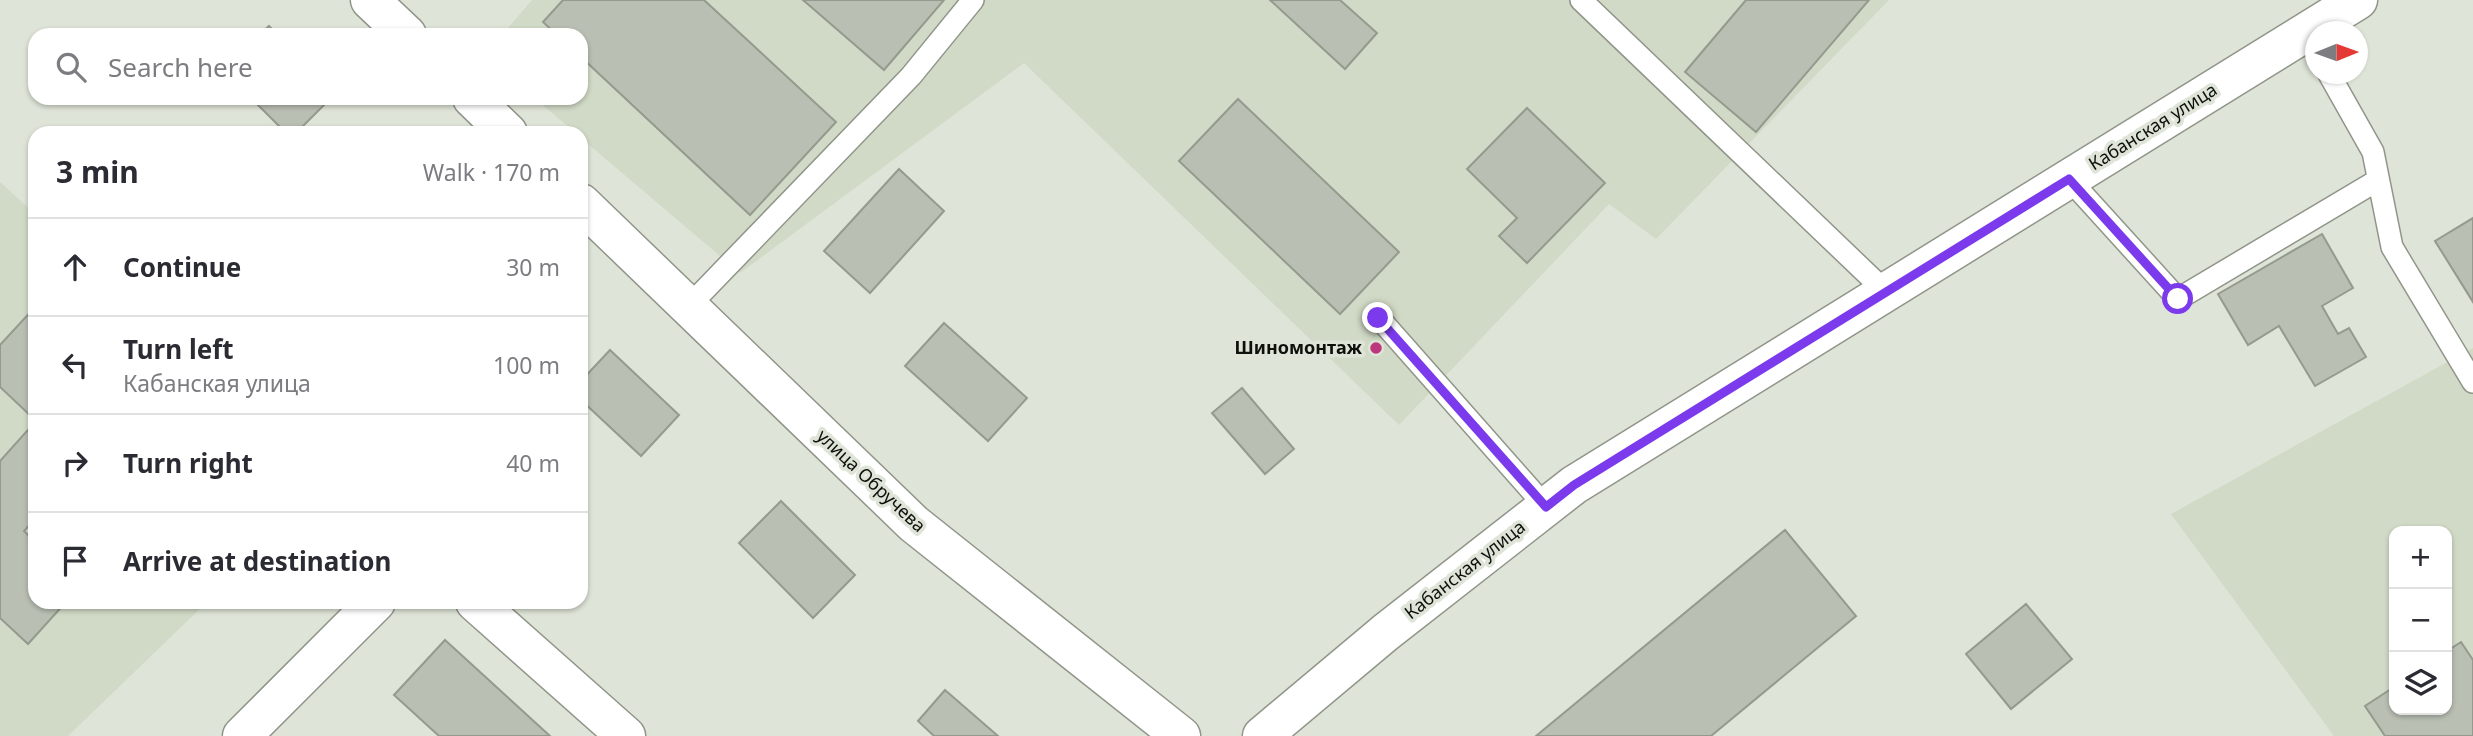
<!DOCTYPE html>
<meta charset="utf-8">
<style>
:root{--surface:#fff;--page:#f7f7f7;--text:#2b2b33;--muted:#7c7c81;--line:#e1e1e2}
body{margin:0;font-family:"Noto Sans",sans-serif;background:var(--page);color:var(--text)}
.controls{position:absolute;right:21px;bottom:21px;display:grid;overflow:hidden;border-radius:14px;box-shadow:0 2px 5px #0004}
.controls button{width:63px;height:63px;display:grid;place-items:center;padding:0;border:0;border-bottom:2px solid var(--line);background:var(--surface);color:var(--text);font:35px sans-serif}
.compass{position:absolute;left:2305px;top:21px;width:63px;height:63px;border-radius:50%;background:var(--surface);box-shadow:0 2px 5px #0004;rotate:89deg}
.stop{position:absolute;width:21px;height:21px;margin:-16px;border:5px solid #7c3aed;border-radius:50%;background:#fff}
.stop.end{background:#7c3aed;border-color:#fff;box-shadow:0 2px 7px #0008}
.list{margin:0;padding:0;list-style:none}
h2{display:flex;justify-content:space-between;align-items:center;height:91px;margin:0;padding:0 28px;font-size:30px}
h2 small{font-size:23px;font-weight:400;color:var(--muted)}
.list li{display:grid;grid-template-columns:46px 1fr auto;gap:21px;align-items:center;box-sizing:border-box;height:98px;padding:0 28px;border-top:2px solid var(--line)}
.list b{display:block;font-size:26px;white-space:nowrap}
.list p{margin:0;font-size:23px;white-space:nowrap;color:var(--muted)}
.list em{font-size:23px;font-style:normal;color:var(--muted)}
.icon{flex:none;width:38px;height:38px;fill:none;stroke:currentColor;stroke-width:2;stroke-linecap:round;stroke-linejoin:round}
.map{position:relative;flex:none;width:2473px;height:736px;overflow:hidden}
.search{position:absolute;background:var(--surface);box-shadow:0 2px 5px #0004;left:28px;top:28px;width:560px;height:77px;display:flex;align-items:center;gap:18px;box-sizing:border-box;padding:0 24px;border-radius:21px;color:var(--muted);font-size:26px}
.panel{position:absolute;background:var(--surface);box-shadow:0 2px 5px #0004;left:28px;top:126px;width:560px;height:483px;border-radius:21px}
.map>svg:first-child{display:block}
.built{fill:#d1dac6;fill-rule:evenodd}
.building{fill:#b9bfb3;stroke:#959a8e;stroke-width:2}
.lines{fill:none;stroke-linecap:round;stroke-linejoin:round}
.service-casing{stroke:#909589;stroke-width:24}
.minor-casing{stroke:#909589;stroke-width:41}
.tertiary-casing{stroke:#909589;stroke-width:41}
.primary-casing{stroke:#909589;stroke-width:41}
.service{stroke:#fff;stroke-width:21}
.minor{stroke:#fff;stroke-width:38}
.tertiary{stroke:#fff;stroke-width:38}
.primary{stroke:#fff;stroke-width:38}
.route{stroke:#7c3aed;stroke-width:9}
.poi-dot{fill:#bc377b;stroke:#dee4d7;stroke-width:2.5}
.labels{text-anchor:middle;stroke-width:7;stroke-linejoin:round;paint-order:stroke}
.street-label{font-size:18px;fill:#0e100c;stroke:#dee4d7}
.poi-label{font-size:18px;font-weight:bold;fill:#0e100c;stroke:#dee4d7;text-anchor:end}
</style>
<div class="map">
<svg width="2473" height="736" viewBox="0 0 2473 736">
<rect width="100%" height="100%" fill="#dee4d7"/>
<path class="built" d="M532,0H1889L1656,239L1609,204L1399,425L1024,63L740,273L581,138V133H576L534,98H581V35H502Z
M0,182L35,214V602H207L68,736H0Z
M2473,348V736H2334L2171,514ZM2394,531H2447V710H2394Z"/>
<path class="building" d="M563,0H704L836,122L750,215L581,57V35H557L543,22Z
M803,0H944L884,70Z
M1270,0H1340L1377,33L1345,69Z
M1746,0H1869L1756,132L1685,72Z
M269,26L278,35H259Z
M251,98H331L296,133H286Z
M1238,99L1399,252L1340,314L1179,161Z
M1527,108L1605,183L1527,263L1499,236L1517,218L1467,169Z
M899,169L944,211L870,293L824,251Z
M2473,218V302L2435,241Z
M2322,234L2353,288L2322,306L2338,334L2349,328L2366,357L2315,386L2279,326L2248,345L2218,294Z
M35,307V420L0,387V345Z
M944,323L1027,398L988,441L905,366Z
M610,350L679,415L641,456L581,400V381Z
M1242,388L1294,449L1265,474L1212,413Z
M35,422V519L24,531L35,542V602H66L28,644L0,618V461Z
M781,501L855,575L813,618L739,543Z
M1785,530L1856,616L1711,736H1536Z
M2026,604L2072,659L2011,709L1966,654Z
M445,640L550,736H439L394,695Z
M2461,642L2473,660V736H2385L2365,706L2394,687V710H2447V651Z
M945,690L998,736H934L918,721Z"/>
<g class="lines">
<g class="service-casing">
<path id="service" d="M1581,0L1886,292
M2329,74L2373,152L2392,247L2473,382
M2069,179L2178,299L2378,180
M688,307L911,76L973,0
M1379,318L1546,507"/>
</g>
<g class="minor-casing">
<path id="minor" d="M475,602L626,736
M242,736L376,602"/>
</g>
<g class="tertiary-casing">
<path id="tertiary" d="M370,0L407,35
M472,98L508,133
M581,203L914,524L1181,736"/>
</g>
<g class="primary-casing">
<path id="primary" d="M1262,736L1386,632L1574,485L2358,0"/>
</g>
<use href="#service" class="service"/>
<use href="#minor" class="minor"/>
<use href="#tertiary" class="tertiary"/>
<use href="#primary" class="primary"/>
</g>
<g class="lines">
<path class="route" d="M1378,318L1546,507L1574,485L2069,179L2178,299"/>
</g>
<circle class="poi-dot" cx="1376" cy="348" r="7"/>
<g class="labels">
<g class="street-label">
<text transform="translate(2153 127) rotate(-32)" y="6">Кабанская улица</text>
<text transform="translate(871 481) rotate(43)" y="6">улица Обручева</text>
<text transform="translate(1465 570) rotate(-38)" y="6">Кабанская улица</text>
</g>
<g class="poi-label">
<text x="1362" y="354">Шиномонтаж</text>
</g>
</g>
</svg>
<div class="controls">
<button>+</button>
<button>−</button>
<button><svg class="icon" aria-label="layers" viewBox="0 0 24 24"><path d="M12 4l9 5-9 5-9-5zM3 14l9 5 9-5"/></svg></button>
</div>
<svg class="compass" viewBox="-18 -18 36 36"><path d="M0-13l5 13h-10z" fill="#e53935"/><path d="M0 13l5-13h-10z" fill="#7c7c81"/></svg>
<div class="stop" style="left:2178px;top:299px"></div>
<div class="stop end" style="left:1378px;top:318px"></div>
<div class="search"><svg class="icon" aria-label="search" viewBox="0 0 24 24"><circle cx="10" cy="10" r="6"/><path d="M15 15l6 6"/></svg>Search here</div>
<section class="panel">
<h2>3 min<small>Walk · 170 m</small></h2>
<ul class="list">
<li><svg class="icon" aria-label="ahead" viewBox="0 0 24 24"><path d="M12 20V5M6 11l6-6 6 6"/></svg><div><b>Continue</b></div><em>30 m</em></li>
<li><svg class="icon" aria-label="left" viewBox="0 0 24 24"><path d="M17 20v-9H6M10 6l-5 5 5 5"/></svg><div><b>Turn left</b><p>Кабанская улица</p></div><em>100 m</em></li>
<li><svg class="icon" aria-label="right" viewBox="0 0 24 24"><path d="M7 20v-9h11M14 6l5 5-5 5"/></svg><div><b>Turn right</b></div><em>40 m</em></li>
<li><svg class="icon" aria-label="arrive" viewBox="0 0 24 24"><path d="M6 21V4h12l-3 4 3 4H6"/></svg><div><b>Arrive at destination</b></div></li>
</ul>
</section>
</div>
